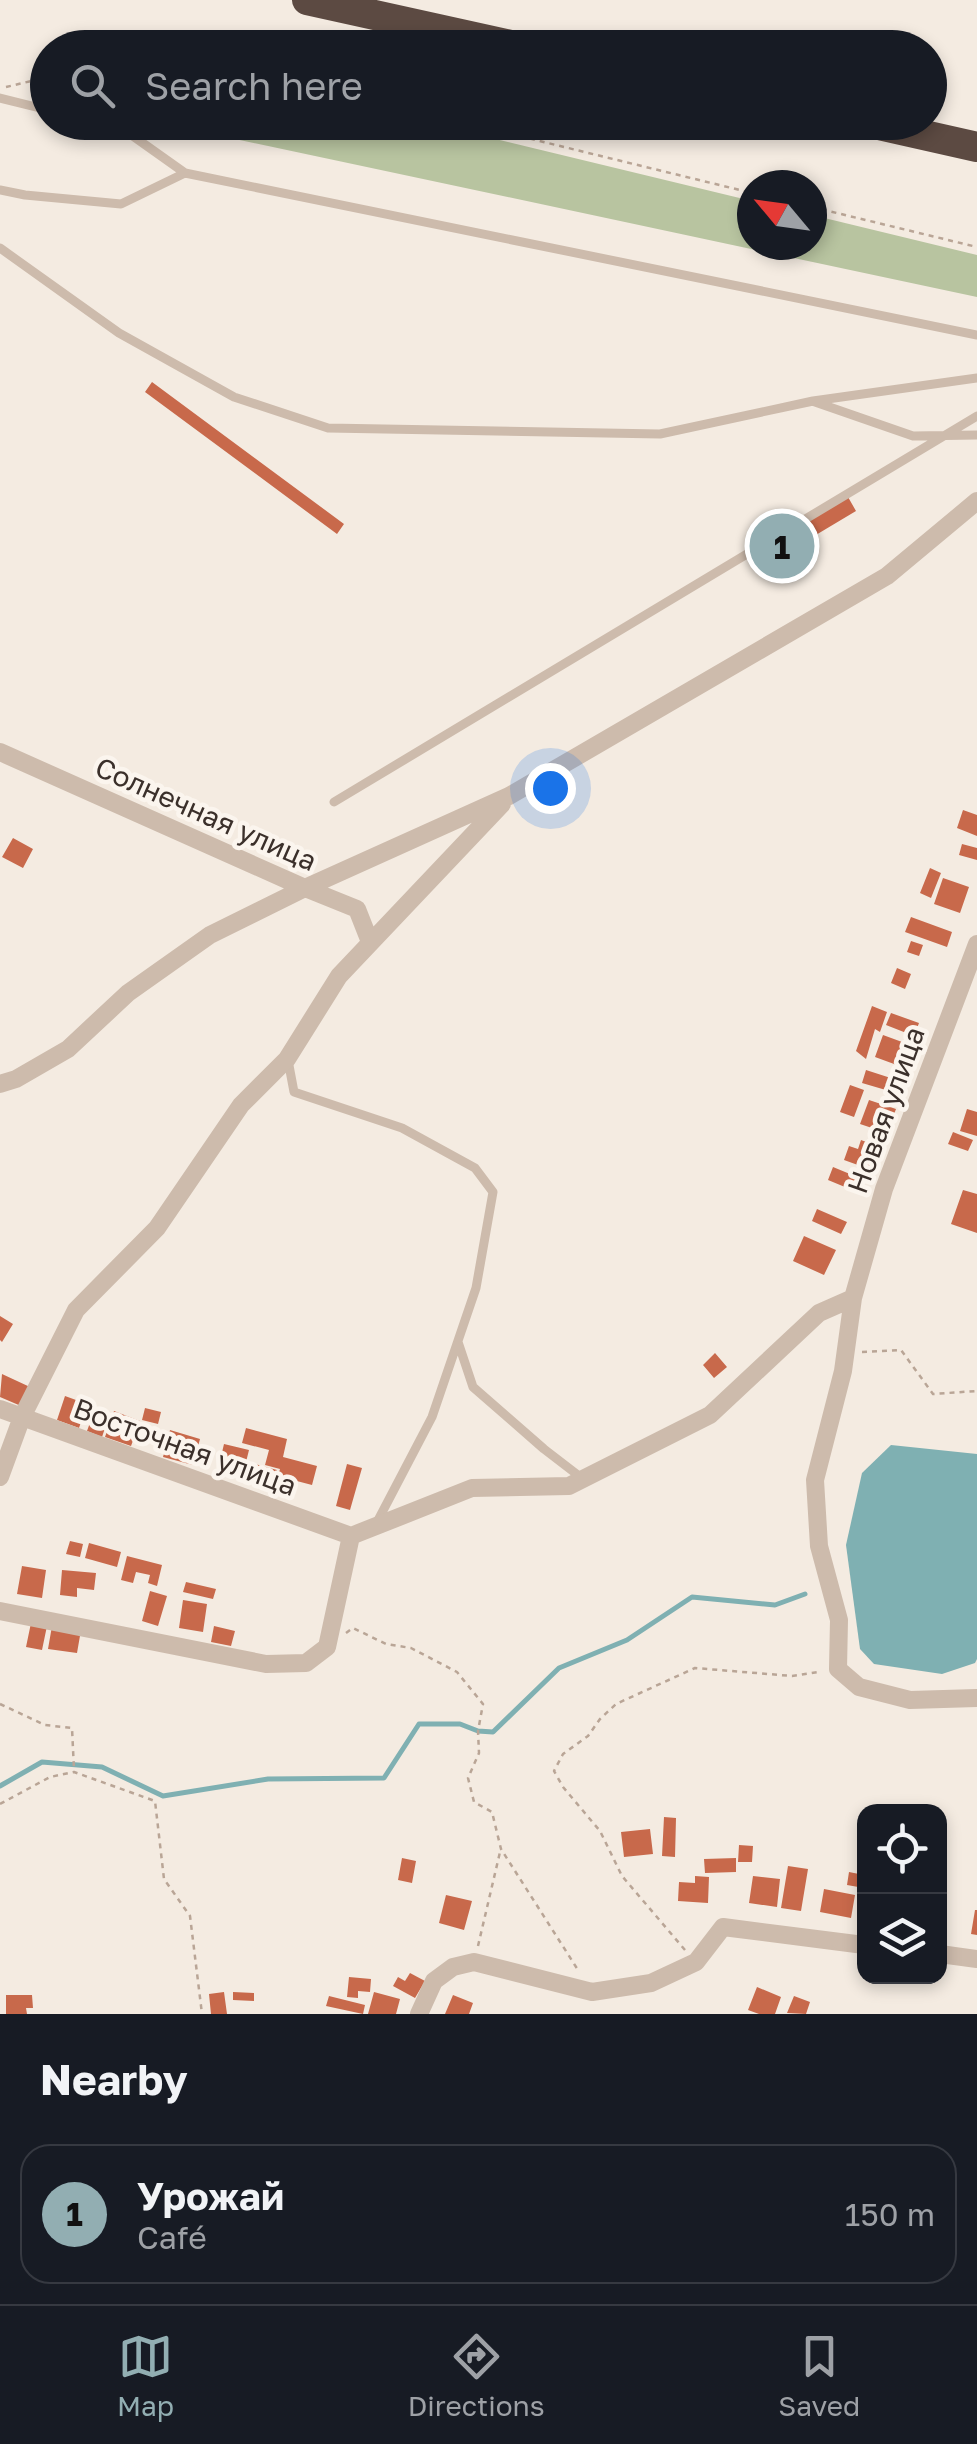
<!DOCTYPE html>
<meta charset="utf-8">
<style>
:root{--surface:#171b24;--page:#20242c;--text:#f1f3f6;--muted:#9ea1a6;--line:#363941;--accent:#92aeb2}
body{margin:0;font-family:"Golos Text",sans-serif;background:var(--page);color:var(--text)}
.controls{position:absolute;right:30px;bottom:30px;display:grid;overflow:hidden;border-radius:20px;box-shadow:0 5px 15px #0003}
.controls button{width:90px;height:90px;display:grid;place-items:center;padding:0;border:0;border-bottom:2px solid var(--line);background:var(--surface);color:var(--text);font:50px sans-serif}
.compass{position:absolute;left:737px;top:170px;width:90px;height:90px;border-radius:50%;background:var(--surface);box-shadow:0 5px 15px #0003;rotate:299deg}
.you{position:absolute;left:550px;top:788px;width:35px;height:35px;margin:-25px;border:8px solid #fff;border-radius:50%;background:#1a73e8;box-shadow:0 0 0 15px #1a73e833}
.badge{display:grid;place-items:center;width:65px;height:65px;border-radius:50%;background:var(--accent);color:#111;font-size:32px;font-weight:700}
.pin{position:absolute;translate:-50% -50%;border:5px solid #fff;box-shadow:0 2px 10px #0006}
.list{margin:0;padding:0;list-style:none}
h2{display:flex;justify-content:space-between;align-items:center;height:130px;margin:0;padding:0 40px;font-size:42px}
h2 small{font-size:32px;font-weight:400;color:var(--muted)}
.list li{display:grid;grid-template-columns:65px 1fr auto;gap:30px;align-items:center;box-sizing:border-box;height:140px;margin:0 20px 20px;padding:0 20px;border:2px solid var(--line);border-radius:30px}
.list b{display:block;font-size:38px;white-space:nowrap}
.list p{margin:0;font-size:32px;white-space:nowrap;color:var(--muted)}
.list em{font-size:32px;font-style:normal;color:var(--muted)}
.icon{flex:none;width:55px;height:55px;fill:none;stroke:currentColor;stroke-width:2;stroke-linecap:round;stroke-linejoin:round}
.map{position:relative;flex:none;width:977px;height:2014px;overflow:hidden}
.search{position:absolute;background:var(--surface);box-shadow:0 5px 15px #0003;left:30px;right:30px;top:30px;height:110px;display:flex;align-items:center;gap:25px;box-sizing:border-box;padding:0 35px;border-radius:55px;color:var(--muted);font-size:38px}
.sheet{height:290px;background:var(--surface)}
nav{display:flex;justify-content:space-around;align-items:center;box-sizing:border-box;height:140px;border-top:2px solid var(--line);background:var(--surface);font-size:28px;color:var(--muted)}
nav a{display:grid;justify-items:center;gap:5px}
nav .on{color:var(--accent)}
.map>svg:first-child{display:block}
.green{fill:#b8c4a0}
.water{fill:#7fb0b2}
.lines{fill:none;stroke-linecap:round;stroke-linejoin:round}
.stream{stroke:#7fb0b2;stroke-width:5}
.building{fill:#c8694b}
.path{stroke:#b9a596;stroke-width:2.5;stroke-dasharray:5 5;stroke-linecap:butt}
.lane{stroke:#cdbbac;stroke-width:9}
.street{stroke:#cdbbac;stroke-width:18}
.highway{stroke:#5c4a42;stroke-width:30}
.labels{text-anchor:middle;stroke-width:9;stroke-linejoin:round;paint-order:stroke}
.street-label{font-size:28px;fill:#3b302b;stroke:#fbf5ee}
</style>
<div class="map">
<svg width="977" height="2014" viewBox="0 0 977 2014">
<rect width="100%" height="100%" fill="#f4ebe1"/>
<path class="green" d="M160,123H430L752,201V245H812V215L977,255V297Z"/>
<path class="water" d="M891,1445L977,1454V1659L975,1663L942,1674L874,1664L860,1649L846,1545L862,1473Z"/>
<g class="lines">
<path class="stream" d="M0,1786L42,1762L102,1767L163,1796L268,1779L384,1778L419,1724H460L478,1731L493,1732L559,1668L627,1640L692,1597L775,1605L805,1594"/>
</g>
<path class="building" d="M152,382L344,524L337,534L145,392Z
M848,497L856,511L779,557L771,544Z
M963,810L977,815V836L957,828Z
M13,838L33,849L23,868L2,857Z
M962,844L977,848V860L959,855Z
M930,868L941,873L931,898L920,893Z
M943,878L969,887L960,913L934,904Z
M911,917L952,932L947,947L905,932Z
M911,941L923,945L919,956L907,952Z
M897,968L911,974L905,989L891,983Z
M872,1006L887,1012L880,1032L875,1029L866,1059L856,1051Z
M891,1013L919,1023L914,1036L886,1025Z
M883,1035L913,1046L905,1068L875,1057Z
M866,1070L900,1081L896,1093L862,1083Z
M850,1085L864,1090L854,1117L840,1112Z
M869,1100L896,1109L887,1133L860,1124Z
M967,1109L977,1112V1136L960,1131Z
M953,1132L973,1140L968,1151L948,1144Z
M861,1140L877,1146L869,1169L844,1160L849,1146L858,1149Z
M833,1167L862,1179L857,1192L828,1180Z
M963,1190L977,1194V1233L951,1224Z
M817,1209L847,1222L841,1234L812,1221Z
M804,1236L836,1250L824,1275L793,1261Z
M0,1316L13,1324L2,1342L0,1340Z
M715,1353L727,1367L714,1378L703,1365Z
M2,1374L30,1387L21,1406L0,1397Z
M65,1396L87,1404L79,1428L57,1420Z
M145,1408L161,1412L158,1424L142,1420Z
M114,1411L140,1421L131,1446L105,1437Z
M91,1420L106,1425L102,1437L87,1431Z
M246,1428L287,1439L283,1457L317,1466L312,1485L293,1480L290,1491L275,1487L280,1469L265,1465L269,1450L242,1443Z
M170,1430L200,1439L193,1465L163,1457Z
M224,1444L249,1450L244,1470L239,1469L238,1474L218,1469Z
M255,1464L277,1470L273,1484L251,1478Z
M347,1464L362,1468L350,1510L336,1506Z
M70,1541L83,1544L80,1557L66,1554Z
M89,1543L121,1552L117,1567L85,1558Z
M127,1556L162,1565L157,1586L148,1583L150,1575L136,1572L133,1583L121,1580Z
M22,1566L46,1570L42,1598L17,1594Z
M62,1570L96,1573L94,1590L77,1588V1597L60,1595Z
M186,1582L216,1589L213,1599L183,1592Z
M150,1591L167,1596L158,1626L142,1621Z
M183,1600L207,1604L203,1632L179,1628Z
M31,1623L47,1626L42,1650L26,1647Z
M52,1626L81,1630L77,1653L48,1649Z
M214,1626L235,1631L231,1646L211,1642Z
M664,1817L676,1818L675,1857L662,1856Z
M650,1829L653,1854L624,1857L621,1832Z
M739,1845L753,1846L752,1862H738Z
M402,1858L416,1861L412,1883L398,1880Z
M736,1858V1872L705,1873L704,1859Z
M788,1866L808,1869L801,1911L781,1908Z
M849,1872L864,1875V1888L847,1885Z
M695,1876L709,1877L708,1903L678,1901L679,1882L695,1883Z
M753,1876L780,1879L777,1907L749,1903Z
M824,1889L855,1895L851,1918L820,1912Z
M446,1895L472,1901L464,1930L439,1923Z
M975,1910H977V1935L971,1934Z
M410,1973L425,1981L415,1998L393,1986L398,1977L405,1981Z
M349,1977L371,1979L370,1992L358,1991V1998L347,1997Z
M757,1987L781,1997L775,2014H759L748,2010Z
M224,1992L227,2014H211L209,1994Z
M233,1992L254,1993V2001L233,2000Z
M374,1992L400,1999L396,2014H368Z
M6,1995H32L33,2008H26L27,2014H6Z
M453,1995L473,2003L469,2014H445Z
M329,1996L365,2005L363,2014L326,2006Z
M794,1996L810,2002L806,2014L787,2013Z"/>
<g class="lines">
<path class="path" d="M6,87L48,77
M462,122L752,193
M812,207L977,247
M862,1352L901,1350L933,1394L977,1391
M346,1633L353,1628L386,1644L411,1648L457,1672L483,1704L478,1731L479,1753L468,1778L474,1802L492,1812L501,1849L578,1970
M0,1704L45,1725L72,1728L74,1770
M0,1804L50,1777L74,1772L155,1801L164,1879L190,1916L202,2014
M478,1946L500,1852
M685,1950L622,1876L600,1831L563,1787L554,1771L563,1754L588,1736L600,1719L616,1704L695,1668L792,1676L819,1672"/>
<path class="lane" d="M0,98L48,110
M96,122L123,129L185,173L977,335
M0,190L25,195L121,204L185,173
M0,248L119,333L234,397L328,428L660,434L813,401L977,378
M815,402L913,436L977,435
M334,802L977,416
M288,1060L294,1092L402,1128L475,1168L493,1192L476,1288L432,1417L376,1524
M458,1342L473,1387L544,1449L583,1479"/>
<path class="street" d="M0,752L305,888L357,909L370,942
M977,944L884,1189L853,1298L843,1371L815,1480L819,1546L839,1620L838,1669L859,1687L910,1700L977,1698
M0,1084L16,1079L68,1049L128,993L210,935L305,888L509,796L887,576L977,501
M0,1409L351,1536
M0,1477L22,1417L76,1310L157,1228L241,1105L287,1059L339,976L502,804
M351,1536L472,1488L569,1486L710,1415L819,1313L853,1298
M0,1611L266,1664L306,1663L327,1647L351,1536
M940,1954L977,1959
M419,2014L434,1981L453,1967L474,1962L592,1992L651,1983L696,1962L723,1927L864,1945"/>
<path class="highway" d="M307,0L524,48
M866,122L977,147"/>
</g>
<g class="labels">
<g class="street-label">
<text transform="translate(206 814) rotate(24)" y="10">Солнечная улица</text>
<text transform="translate(886 1110) rotate(-70)" y="10">Новая улица</text>
<text transform="translate(185 1447) rotate(20)" y="10">Восточная улица</text>
</g>
</g>
</svg>
<div class="controls">
<button><svg class="icon" aria-label="locate" viewBox="0 0 24 24"><circle cx="12" cy="12" r="6"/><path d="M12 2v4M12 18v4M2 12h4M18 12h4"/></svg></button>
<button><svg class="icon" aria-label="layers" viewBox="0 0 24 24"><path d="M12 4l9 5-9 5-9-5zM3 14l9 5 9-5"/></svg></button>
</div>
<svg class="compass" viewBox="-18 -18 36 36"><path d="M0-13l5 13h-10z" fill="#e53935"/><path d="M0 13l5-13h-10z" fill="#9ea1a6"/></svg>
<div class="you"></div>
<div class="pin badge" style="left:782px;top:546px">1</div>
<div class="search"><svg class="icon" aria-label="search" viewBox="0 0 24 24"><circle cx="10" cy="10" r="6"/><path d="M15 15l6 6"/></svg>Search here</div>
</div>
<section class="sheet">
<h2>Nearby<small></small></h2>
<ul class="list">
<li><span class="badge">1</span><div><b>Урожай</b><p>Café</p></div><em>150 m</em></li>
</ul>
</section>
<nav>
<a class="on"><svg class="icon" aria-label="map" viewBox="0 0 24 24"><path d="M3 6l6-2 6 2 6-2v14l-6 2-6-2-6 2zM9 4v14M15 6v14"/></svg>Map</a>
<a><svg class="icon" aria-label="directions" viewBox="0 0 24 24"><path d="M12 3l9 9-9 9-9-9zM9 14v-3h6M13 9l2 2-2 2"/></svg>Directions</a>
<a><svg class="icon" aria-label="saved" viewBox="0 0 24 24"><path d="M7 4h10v16l-5-4-5 4z"/></svg>Saved</a>
</nav>
